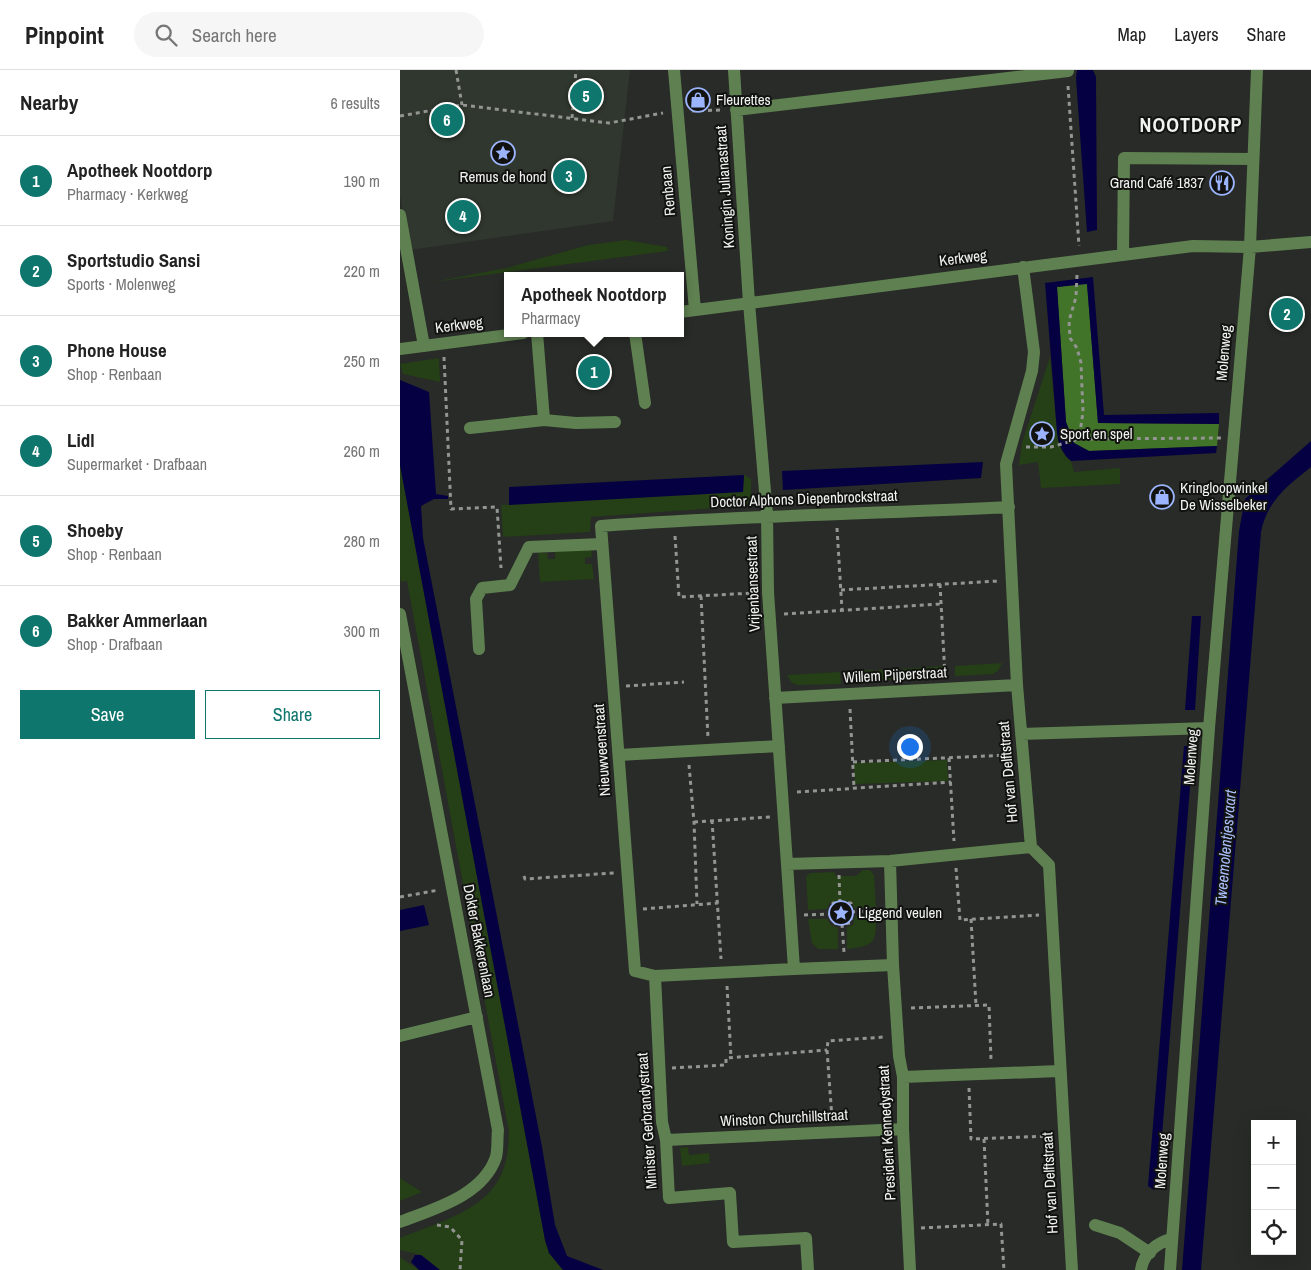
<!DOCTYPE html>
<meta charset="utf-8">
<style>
:root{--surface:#fff;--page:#f6f6f6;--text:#222;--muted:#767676;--line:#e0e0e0;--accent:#0f766e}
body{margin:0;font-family:"Archivo Narrow",sans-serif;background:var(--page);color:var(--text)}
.controls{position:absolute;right:15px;bottom:15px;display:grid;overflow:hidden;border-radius:0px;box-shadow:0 5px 20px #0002}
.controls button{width:45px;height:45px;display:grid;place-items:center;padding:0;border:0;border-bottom:1px solid var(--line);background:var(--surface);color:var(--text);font:25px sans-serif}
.you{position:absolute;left:509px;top:676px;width:18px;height:18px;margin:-12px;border:4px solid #fff;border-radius:50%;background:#1a73e8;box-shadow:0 0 0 8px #1a73e833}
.badge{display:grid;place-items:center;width:32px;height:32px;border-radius:50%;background:var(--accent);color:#fff;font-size:16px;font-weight:700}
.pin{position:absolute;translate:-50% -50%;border:2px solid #fff;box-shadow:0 1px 5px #0006}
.popup{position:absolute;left:104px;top:202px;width:180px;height:65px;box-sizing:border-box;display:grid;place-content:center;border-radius:0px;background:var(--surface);filter:drop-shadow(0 1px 4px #0005);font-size:16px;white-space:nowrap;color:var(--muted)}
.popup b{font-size:19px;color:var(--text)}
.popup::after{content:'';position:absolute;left:50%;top:100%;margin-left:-10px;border:10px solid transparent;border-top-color:var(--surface)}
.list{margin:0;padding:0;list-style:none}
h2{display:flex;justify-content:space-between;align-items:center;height:65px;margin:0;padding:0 20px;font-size:21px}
h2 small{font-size:16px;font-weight:400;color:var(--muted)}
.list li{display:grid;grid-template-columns:32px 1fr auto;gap:15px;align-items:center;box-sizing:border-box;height:90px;padding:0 20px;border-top:1px solid var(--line)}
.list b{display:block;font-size:19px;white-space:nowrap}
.list p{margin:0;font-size:16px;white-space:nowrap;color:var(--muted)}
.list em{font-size:16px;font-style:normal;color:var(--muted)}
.actions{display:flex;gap:10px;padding:15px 20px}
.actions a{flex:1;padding:11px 0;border:1px solid var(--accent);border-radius:0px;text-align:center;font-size:18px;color:var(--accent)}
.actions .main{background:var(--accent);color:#fff}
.icon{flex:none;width:28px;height:28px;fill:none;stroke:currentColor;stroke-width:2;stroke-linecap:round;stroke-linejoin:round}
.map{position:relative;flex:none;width:911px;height:1200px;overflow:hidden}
header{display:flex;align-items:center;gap:30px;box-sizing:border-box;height:70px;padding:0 25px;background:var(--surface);border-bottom:1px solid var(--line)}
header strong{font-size:24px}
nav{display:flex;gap:28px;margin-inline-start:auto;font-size:18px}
.search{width:350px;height:45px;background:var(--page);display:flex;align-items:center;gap:12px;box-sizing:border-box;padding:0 18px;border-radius:28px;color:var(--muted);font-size:19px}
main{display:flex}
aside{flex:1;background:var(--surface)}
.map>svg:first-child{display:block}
.built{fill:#30372e}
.green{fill:#253f17}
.forest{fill:#417328}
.water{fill:#050041}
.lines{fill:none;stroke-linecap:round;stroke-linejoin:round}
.path{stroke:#939592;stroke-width:3;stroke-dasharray:4 4;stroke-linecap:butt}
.minor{stroke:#5f8151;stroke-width:12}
.labels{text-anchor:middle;stroke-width:4;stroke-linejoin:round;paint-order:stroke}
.poi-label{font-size:15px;fill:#f1f3f1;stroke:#121311;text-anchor:start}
.street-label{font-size:15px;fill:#f1f3f1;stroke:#121311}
.water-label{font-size:16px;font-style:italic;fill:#a9befb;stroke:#121311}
.district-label{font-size:20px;font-weight:bold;letter-spacing:1px;fill:#f1f3f1;stroke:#121311}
</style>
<header>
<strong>Pinpoint</strong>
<div class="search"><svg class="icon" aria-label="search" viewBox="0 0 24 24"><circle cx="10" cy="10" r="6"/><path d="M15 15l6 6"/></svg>Search here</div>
<nav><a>Map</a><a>Layers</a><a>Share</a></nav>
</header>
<main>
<aside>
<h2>Nearby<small>6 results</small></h2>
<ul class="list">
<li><span class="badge">1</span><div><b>Apotheek Nootdorp</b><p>Pharmacy · Kerkweg</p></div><em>190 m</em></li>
<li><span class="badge">2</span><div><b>Sportstudio Sansi</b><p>Sports · Molenweg</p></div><em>220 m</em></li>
<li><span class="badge">3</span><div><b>Phone House</b><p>Shop · Renbaan</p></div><em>250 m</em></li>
<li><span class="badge">4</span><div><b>Lidl</b><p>Supermarket · Drafbaan</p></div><em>260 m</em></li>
<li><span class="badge">5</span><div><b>Shoeby</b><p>Shop · Renbaan</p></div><em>280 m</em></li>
<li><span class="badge">6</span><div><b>Bakker Ammerlaan</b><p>Shop · Drafbaan</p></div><em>300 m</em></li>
</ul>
<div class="actions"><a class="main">Save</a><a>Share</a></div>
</aside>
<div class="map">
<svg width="911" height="1200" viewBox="0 0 911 1200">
<rect width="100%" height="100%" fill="#282b27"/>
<path class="built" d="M0,0H230L213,151L10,180L0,126Z"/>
<path class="green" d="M226,170L267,177L268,181L33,212L106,198L188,175Z
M650,287L657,362L665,386L671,391L674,402L720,398V414L641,418L638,392L619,395L622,373Z
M39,288L40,312L3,304L0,294Z
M0,395L145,1170L149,1183L163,1200H40L21,1185L0,1180V1168C35,1153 89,1141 103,1100C108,1088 108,1075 109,1062L7,511L1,512L0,506Z
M344,405L351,409V429L345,436L191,447L190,462L103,467L101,435L343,421Z
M191,478L192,487L185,488V494H192L194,509L140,512L138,483H147L148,489H155V482Z
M602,593L598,601L593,604L555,606V596Z
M543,596V607L501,609L500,599Z
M498,599V609L477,610V600Z
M473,600L474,610L445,612L444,602Z
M440,602L441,614L398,615L392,613L387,605Z
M547,690L548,711L455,714L454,693Z
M463,800H470L474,805L476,837L454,838L452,831L430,832L427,839L408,840L406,807L410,803L434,802L436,806H456Z
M476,845C476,872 476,876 447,879V857L453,855L455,846Z
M408,849H427L431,855L438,858V879H418L412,873Z
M288,1077L289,1085L309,1083L310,1093L282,1096L280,1078Z
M0,1108L22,1122L0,1131Z
M0,1187L19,1200H0Z"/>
<path class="forest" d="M687,213L698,353L819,354L817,376L689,381L674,373L666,352L657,217Z"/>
<path class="water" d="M677,0H693L696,7L697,160L687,162L676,8Z
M693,207L704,345L819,343V354L698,353L687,214L657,217L666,352L674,373L689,381L817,376L816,383L671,391C662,383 658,374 657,362L645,213Z
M0,310L29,322L36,424L48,426V429H34L21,436L23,468L142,1077L155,1155L167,1186L203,1200H163L149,1183L145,1170L0,395Z
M911,371V397C887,416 867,431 861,462L801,1200H782L839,461L845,429Z
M583,392L581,408L383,420L382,401Z
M344,405L343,422L109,435V417Z
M792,546H801L795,640H785Z
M784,676H790L793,680L758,1115L754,1120L748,1116Z
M24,835L29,855L0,861V840Z
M15,1185H21L40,1200H19L11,1192Z"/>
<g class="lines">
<path class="path" d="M56,0L62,35
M668,16L679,176
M292,41L323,40
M0,46L62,35L209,53L263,43
M172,48L176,0
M677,205L676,227L669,251L670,268L677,278L681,293L683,342L679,369
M44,287L51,439L97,437L101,498
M626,377H651L679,369L821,368
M437,458L442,540
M275,466L279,527L354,523
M540,514L545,606
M441,520L599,511
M301,526L308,668
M384,544L541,534
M226,616L284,612
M450,639L454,718
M549,688L554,771
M453,692L610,685
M289,695L294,752L297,834
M397,722L551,712
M312,750L321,889
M294,752L371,747
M556,798L560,850L639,845
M439,805L440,833H433V853L442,854L444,882
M124,806L125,809L214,803
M0,827L39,820
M440,833H451V853L442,854
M243,839L318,833
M451,842L478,841
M404,845L433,844
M571,849L576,935
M327,916L331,987
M511,938L589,935L591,990
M272,998L326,995V988L427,980
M569,1018L571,1069L650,1066
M432,1048L427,980L428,971L484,967
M584,1069L588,1155
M37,1155L50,1157L62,1170L60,1200
M521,1158L601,1154L604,1200"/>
<path class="minor" d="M274,0L295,240
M334,0L349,233L367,445L368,522L387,794
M336,40L668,1
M0,145L24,276
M723,184L724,88L853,89
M623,197L634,282L632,301L606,394L617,615L631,777L649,795L672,1200
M280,242L793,176L850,177L911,172
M137,263L144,350
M235,263L245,333
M0,279L123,263
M70,358L144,350L176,353L215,352
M0,544L98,1060C97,1069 98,1079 96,1087C83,1126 33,1139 0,1152
M79,579L76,529L82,518L110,515L129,477L202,474
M375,628L617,615
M621,664L809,658
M219,685L379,676
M490,791L493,895L499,986L503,1007V1059L510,1200
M493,895L394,899L387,794L490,791L631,777
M394,899L255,906L235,901L201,456C337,446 472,444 609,437
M255,906L262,1052L266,1070L269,1128L330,1123L333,1172L406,1168L408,1200
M0,966L77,947
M503,1007L659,1001
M266,1070L503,1059
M695,1155L720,1163L750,1183
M741,1200C743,1184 757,1172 772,1169
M770,1200L809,658L850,177L857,0"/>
</g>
<defs>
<g id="shop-ring" transform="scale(1.25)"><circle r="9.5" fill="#121311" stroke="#9cb4fd" stroke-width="1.5"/><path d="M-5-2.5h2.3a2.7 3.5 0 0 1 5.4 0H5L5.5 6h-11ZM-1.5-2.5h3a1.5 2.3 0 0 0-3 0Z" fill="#9cb4fd"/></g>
<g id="sight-ring" transform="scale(1.25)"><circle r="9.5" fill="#121311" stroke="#9cb4fd" stroke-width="1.5"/><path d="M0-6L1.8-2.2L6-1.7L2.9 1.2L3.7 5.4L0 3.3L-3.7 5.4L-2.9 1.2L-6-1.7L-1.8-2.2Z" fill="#9cb4fd"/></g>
<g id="restaurant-ring" transform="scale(1.25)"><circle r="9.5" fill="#121311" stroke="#9cb4fd" stroke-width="1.5"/><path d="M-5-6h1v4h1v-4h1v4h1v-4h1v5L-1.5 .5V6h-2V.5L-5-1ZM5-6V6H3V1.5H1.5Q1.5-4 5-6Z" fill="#9cb4fd"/></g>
</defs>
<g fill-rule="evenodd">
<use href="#shop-ring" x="298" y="30"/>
<use href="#sight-ring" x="103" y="83"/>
<use href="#restaurant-ring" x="822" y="113"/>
<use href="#sight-ring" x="642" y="364"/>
<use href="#shop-ring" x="762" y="427"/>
<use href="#sight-ring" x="441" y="843"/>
</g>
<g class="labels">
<g class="poi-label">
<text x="316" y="35">Fleurettes</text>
<text x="103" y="112" text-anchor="middle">Remus de hond</text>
<text x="804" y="118" text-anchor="end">Grand Café 1837</text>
<text x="660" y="369">Sport en spel</text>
<text x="780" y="423">Kringloopwinkel<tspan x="780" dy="17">De Wisselbeker</tspan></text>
<text x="458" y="848">Liggend veulen</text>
</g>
<g class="street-label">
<text transform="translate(325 117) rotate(-94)" y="5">Koningin Julianastraat</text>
<text transform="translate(268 121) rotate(-95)" y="5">Renbaan</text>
<text transform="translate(563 188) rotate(-7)" y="5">Kerkweg</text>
<text transform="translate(59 255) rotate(-7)" y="5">Kerkweg</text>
<text transform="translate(824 283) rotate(-85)" y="5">Molenweg</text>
<text transform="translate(404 429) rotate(-2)" y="5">Doctor Alphons Diepenbrockstraat</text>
<text transform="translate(353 514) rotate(-92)" y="5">Vrijenbansestraat</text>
<text transform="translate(495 605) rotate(-3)" y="5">Willem Pijperstraat</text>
<text transform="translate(202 680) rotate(-94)" y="5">Nieuwveenstraat</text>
<text transform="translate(791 687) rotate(-86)" y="5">Molenweg</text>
<text transform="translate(608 702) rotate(-95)" y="5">Hof van Delftstraat</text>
<text transform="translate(79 871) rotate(79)" y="5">Dokter Bakkerenlaan</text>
<text transform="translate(384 1048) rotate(-3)" y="5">Winston Churchillstraat</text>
<text transform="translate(247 1051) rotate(-94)" y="5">Minister Gerbrandystraat</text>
<text transform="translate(487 1063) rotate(-93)" y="5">President Kennedystraat</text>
<text transform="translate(762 1091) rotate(-86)" y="5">Molenweg</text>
<text transform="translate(650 1113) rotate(-93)" y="5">Hof van Delftstraat</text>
</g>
<g class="water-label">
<text transform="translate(825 778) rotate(-85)" y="6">Tweemolentjesvaart</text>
</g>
<g class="district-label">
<text x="791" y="62">NOOTDORP</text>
</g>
</g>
</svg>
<div class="controls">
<button>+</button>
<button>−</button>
<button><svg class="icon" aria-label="locate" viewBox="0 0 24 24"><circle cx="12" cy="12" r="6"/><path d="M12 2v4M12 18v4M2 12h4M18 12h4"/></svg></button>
</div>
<div class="you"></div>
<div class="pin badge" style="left:194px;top:302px">1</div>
<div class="popup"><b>Apotheek Nootdorp</b>Pharmacy</div>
<div class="pin badge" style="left:887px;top:244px">2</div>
<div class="pin badge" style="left:169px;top:106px">3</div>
<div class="pin badge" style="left:63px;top:146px">4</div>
<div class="pin badge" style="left:186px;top:26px">5</div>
<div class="pin badge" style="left:47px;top:50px">6</div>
</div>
</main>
